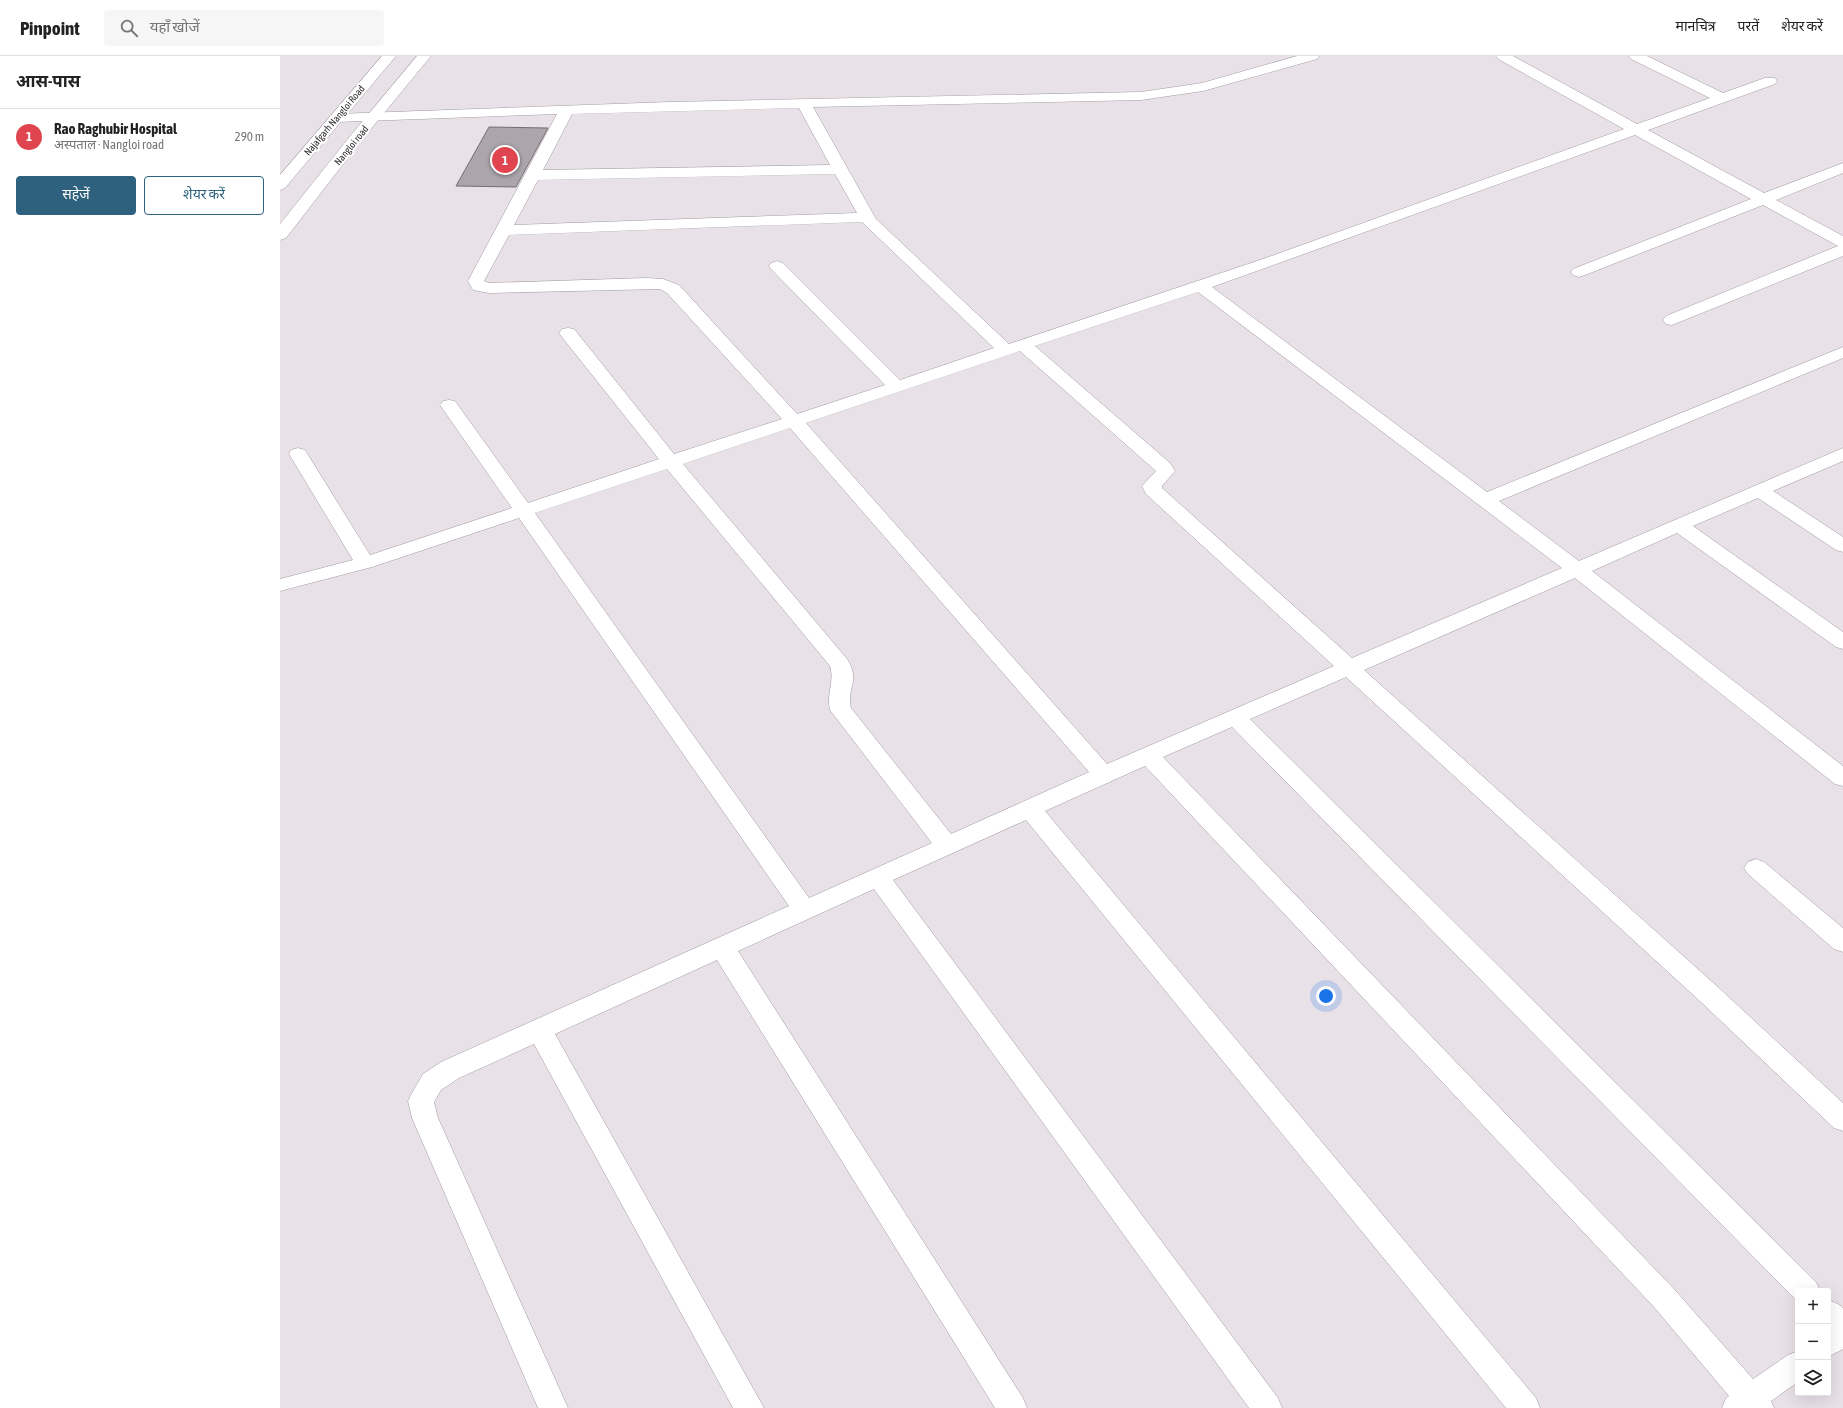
<!DOCTYPE html>
<html lang="hi">
<meta charset="utf-8">
<style>
:root{--surface:#fff;--page:#f6f6f6;--text:#222;--muted:#767676;--line:#e0e0e0;--accent:#2d617d}
body{margin:0;font-family:"Asap Condensed","Noto Sans Devanagari",sans-serif;background:var(--page);color:var(--text)}
.controls{position:absolute;right:12px;bottom:12px;display:grid;overflow:hidden;border-radius:4px;box-shadow:0 4px 16px #0002}
.controls button{width:36px;height:36px;display:grid;place-items:center;padding:0;border:0;border-bottom:1px solid var(--line);background:var(--surface);color:var(--text);font:20px sans-serif}
.you{position:absolute;left:1046px;top:940px;width:14px;height:14px;margin:-10px;border:3px solid #fff;border-radius:50%;background:#1a73e8;box-shadow:0 0 0 6px #1a73e833}
.badge{display:grid;place-items:center;width:26px;height:26px;border-radius:50%;background:var(--accent);color:#fff;font-size:13px;font-weight:700}
.pin{position:absolute;translate:-50% -50%;border:2px solid #fff;box-shadow:0 1px 4px #0006}
.list{margin:0;padding:0;list-style:none}
h2{display:flex;justify-content:space-between;align-items:center;height:52px;margin:0;padding:0 16px;font-size:17px}
h2 small{font-size:13px;font-weight:400;color:var(--muted)}
.list li{display:grid;grid-template-columns:26px 1fr auto;gap:12px;align-items:center;box-sizing:border-box;height:56px;padding:0 16px;border-top:1px solid var(--line)}
.list b{display:block;font-size:15px;white-space:nowrap}
.list p{margin:0;font-size:13px;white-space:nowrap;color:var(--muted)}
.list em{font-size:13px;font-style:normal;color:var(--muted)}
.actions{display:flex;gap:8px;padding:12px 16px}
.actions a{flex:1;padding:9px 0;border:1px solid var(--accent);border-radius:4px;text-align:center;font-size:14px;color:var(--accent)}
.actions .main{background:var(--accent);color:#fff}
.icon{flex:none;width:22px;height:22px;fill:none;stroke:currentColor;stroke-width:2;stroke-linecap:round;stroke-linejoin:round}
.map{position:relative;flex:none;width:1563px;height:1352px;overflow:hidden}
header{display:flex;align-items:center;gap:24px;box-sizing:border-box;height:56px;padding:0 20px;background:var(--surface);border-bottom:1px solid var(--line)}
header strong{font-size:19px}
nav{display:flex;gap:22px;margin-inline-start:auto;font-size:14px}
.search{width:280px;height:36px;background:var(--page);display:flex;align-items:center;gap:10px;box-sizing:border-box;padding:0 14px;border-radius:4px;color:var(--muted);font-size:15px}
main{display:flex}
aside{flex:1;background:var(--surface)}
.map>svg:first-child{display:block}
.building{fill:#aca5ac;stroke:#746e73}
.lines{fill:none;stroke-linecap:round;stroke-linejoin:round}
.minor-casing{stroke:#a19aa0;stroke-width:1}
.primary-casing{stroke:#a19aa0;stroke-width:1}
.minor{fill:#fff;fill-rule:evenodd}
.primary{fill:#fff;fill-rule:evenodd}
.labels{text-anchor:middle;stroke-width:4;stroke-linejoin:round;paint-order:stroke}
.far-street-label{font-size:10px;fill:#333033;stroke:#fff}
</style>
<header>
<strong>Pinpoint</strong>
<div class="search"><svg class="icon" aria-label="search" viewBox="0 0 24 24"><circle cx="10" cy="10" r="6"/><path d="M15 15l6 6"/></svg>यहाँ खोजें</div>
<nav><a>मानचित्र</a><a>परतें</a><a>शेयर करें</a></nav>
</header>
<main>
<aside>
<h2>आस-पास<small></small></h2>
<ul class="list">
<li><span class="badge" style="background:#e0444e">1</span><div><b>Rao Raghubir Hospital</b><p>अस्पताल · Nangloi road</p></div><em>290 m</em></li>
</ul>
<div class="actions"><a class="main">सहेजें</a><a>शेयर करें</a></div>
</aside>
<div class="map">
<svg width="1563" height="1352" viewBox="0 0 1563 1352">
<rect width="100%" height="100%" fill="#e9e1e8"/>
<path class="building" d="M209,71L268,72L236,131L176,130Z"/>
<g class="lines">
<g class="minor-casing">
<path id="minor" d="M1017,0H1039L1037,3L923,35L861,44L533,51L596,163L729,288L986,202L1344,73L1218,3L1216,0H1233L1357,68L1430,42L1351,3L1349,0H1367L1443,37L1485,22H1495L1497,25L1495,28L1368,74L1484,137L1563,107V117L1496,144L1563,180V200L1392,269L1386,268L1383,264L1386,260L1558,190L1483,149L1305,219L1299,221L1293,219L1291,216L1293,213L1471,143L1355,79L932,231L1207,436L1563,291V302L1219,445L1299,505L1563,392V405L1493,435L1563,481V496L1556,494L1478,442L1413,470L1563,576V593L1556,591L1397,477L1312,515L1563,710V730L1555,728L1295,522L1084,614L1440,933L1563,1047V1075L1554,1072L1422,947L1066,621L970,663L1536,1226L1540,1235H1518V1245L1516,1244L952,671L883,701L1394,1233L1473,1323L1508,1299L1518,1295V1326L1491,1345L1494,1352H1442L1446,1342L1449,1340L1374,1251L865,710L765,755L1256,1342L1260,1352H1226L746,764L613,824L998,1342L1002,1352H969L594,833L458,895L743,1342L747,1352H715L437,904L275,978L484,1352H453L254,988L179,1022L161,1034L154,1046L158,1062L288,1352H258L132,1062L128,1045L132,1037L143,1018L161,1006L509,850L239,462L92,511L0,535V523L73,504L9,398L11,394L18,392L25,394L90,499L232,452L160,349L163,345L169,344L175,345L248,447L379,403L282,281L279,277L282,273L288,272L294,273L394,398L502,363L387,237L380,233L209,237L193,234L188,225L277,58L56,66L51,65L49,62L51,59L56,58L390,46L861,36L922,27ZM519,52L550,109L263,114L292,58ZM555,118L577,157L234,169L258,124ZM582,166L714,292L620,324L503,207L497,205L491,207L489,210L491,213L605,329L517,358L399,229L383,223L366,222L209,227L204,225L229,179ZM918,236L1282,512L1072,602L882,432V430L895,415L890,407L755,290ZM740,295L876,415L862,430L866,438L1054,610L827,708L526,367ZM510,372L809,716L671,778L571,652C566,633 581,624 567,603L403,408ZM387,413L550,610C555,626 546,638 550,654L652,787L529,842L255,457Z
M1476,803L1484,806L1563,872V896L1554,893L1468,818L1464,812L1468,806Z
M1548,1244L1558,1248L1563,1252V1293L1548,1301Z"/>
</g>
<g class="primary-casing">
<path id="primary" d="M102,0H116L5,132L0,134V119Z
M137,0H151L81,85L6,182L0,184V168L71,79Z"/>
</g>
<use href="#minor" class="minor"/>
<use href="#primary" class="primary"/>
</g>
<g class="labels">
<g class="far-street-label">
<text transform="translate(54 64) rotate(-50)" y="4">Najafgarh Nangloi Road</text>
<text transform="translate(71 89) rotate(-51)" y="4">Nangloi road</text>
</g>
</g>
</svg>
<div class="controls">
<button>+</button>
<button>−</button>
<button><svg class="icon" aria-label="layers" viewBox="0 0 24 24"><path d="M12 4l9 5-9 5-9-5zM3 14l9 5 9-5"/></svg></button>
</div>
<div class="you"></div>
<div class="pin badge" style="left:225px;top:104px;background:#e0444e">1</div>
</div>
</main>
